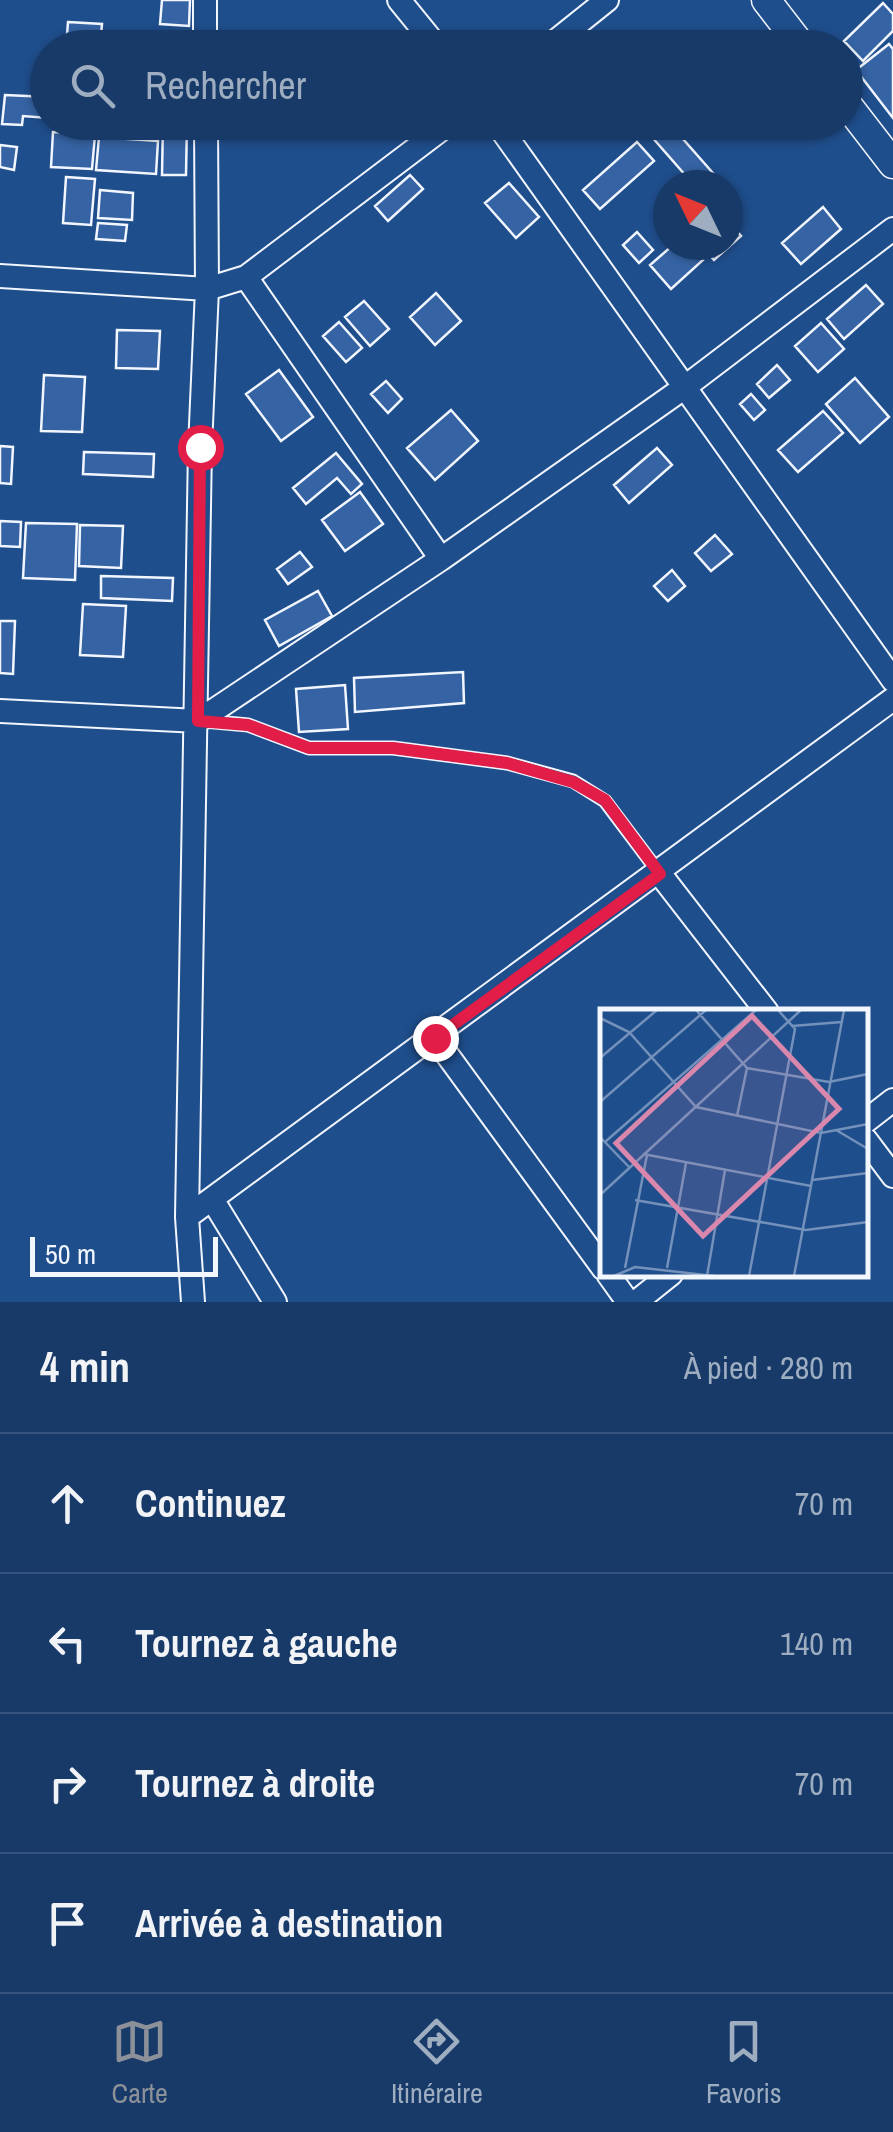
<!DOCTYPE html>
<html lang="fr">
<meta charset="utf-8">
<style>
:root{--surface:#173a69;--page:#20416f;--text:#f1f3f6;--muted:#9eadc0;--line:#36547d;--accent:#8c9099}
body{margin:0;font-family:"Archivo Narrow",sans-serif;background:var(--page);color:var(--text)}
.compass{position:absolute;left:653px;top:170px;width:90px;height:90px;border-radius:50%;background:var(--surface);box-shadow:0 2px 8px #0004;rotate:313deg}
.scale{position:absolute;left:30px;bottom:25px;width:188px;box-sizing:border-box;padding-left:10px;border:5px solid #f2f6ff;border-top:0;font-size:28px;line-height:35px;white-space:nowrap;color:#f2f6ff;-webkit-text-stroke:8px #1f4e8c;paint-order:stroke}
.stop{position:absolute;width:30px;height:30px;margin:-22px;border:8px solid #e11d48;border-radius:50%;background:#fff}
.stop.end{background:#e11d48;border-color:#fff;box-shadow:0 2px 10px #0008}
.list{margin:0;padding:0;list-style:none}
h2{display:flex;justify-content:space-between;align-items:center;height:130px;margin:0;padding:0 40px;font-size:42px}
h2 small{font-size:32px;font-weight:400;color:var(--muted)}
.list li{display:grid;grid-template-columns:65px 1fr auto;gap:30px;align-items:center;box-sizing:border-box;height:140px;padding:0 40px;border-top:2px solid var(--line)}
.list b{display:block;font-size:38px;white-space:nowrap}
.list em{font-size:32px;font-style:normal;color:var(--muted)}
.icon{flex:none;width:55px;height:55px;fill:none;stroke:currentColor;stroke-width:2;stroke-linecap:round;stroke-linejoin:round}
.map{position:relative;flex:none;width:893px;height:1302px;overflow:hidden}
.search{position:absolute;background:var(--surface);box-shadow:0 2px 8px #0004;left:30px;right:30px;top:30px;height:110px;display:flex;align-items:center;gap:25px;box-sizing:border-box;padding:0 35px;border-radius:55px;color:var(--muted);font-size:38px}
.sheet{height:690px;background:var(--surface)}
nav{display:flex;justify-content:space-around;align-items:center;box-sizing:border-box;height:140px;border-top:2px solid var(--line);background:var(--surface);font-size:28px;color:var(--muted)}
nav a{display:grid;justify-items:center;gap:5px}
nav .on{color:var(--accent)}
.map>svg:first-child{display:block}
.building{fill:#3563a3;stroke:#f2f6ff;stroke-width:2.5}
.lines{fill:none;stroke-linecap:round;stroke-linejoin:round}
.service-casing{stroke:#f2f6ff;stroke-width:15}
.minor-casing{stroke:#f2f6ff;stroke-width:26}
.tertiary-casing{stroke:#f2f6ff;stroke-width:31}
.service{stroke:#1f4e8c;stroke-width:11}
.minor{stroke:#1f4e8c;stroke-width:22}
.tertiary{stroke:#1f4e8c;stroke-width:28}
.route{stroke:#e11d48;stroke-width:12}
.inset-road{fill:none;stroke:#7391ba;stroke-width:2.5}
.view{fill:#da87ad;fill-opacity:0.15;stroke:#da87ad;stroke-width:5}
.inset-edge{fill:none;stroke:#f2f6ff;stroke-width:5}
</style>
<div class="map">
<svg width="893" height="1302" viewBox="0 0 893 1302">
<rect width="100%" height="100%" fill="#1f4e8c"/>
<path class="building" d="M162,0H190L189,26L160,24Z
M883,3L893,14V31L863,61L844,41Z
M68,22L102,24L100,48H66Z
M708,33L721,48H693Z
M889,44L893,49V118L856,70Z
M5,95L48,97V118L23,116L22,125L2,124Z
M163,122H187L186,175H162Z
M668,122L720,181L715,185H694L651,136Z
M53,132L95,135L92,169L51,167Z
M99,137L158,141L156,174L96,170Z
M637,142L654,161L600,209L583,190Z
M0,145L17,147L14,170L0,167Z
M410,175L423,189L388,221L375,206Z
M66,177L95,179L91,225L63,223Z
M509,183L539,217L516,238L485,203Z
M100,190L133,193L132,220L98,218Z
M823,207L841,229L801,264L782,243Z
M728,221L741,236L714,260L701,245H728Z
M98,223L127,225L125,241L96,239Z
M637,232L653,250L639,263L623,245Z
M673,245H690L703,260L671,289L650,265Z
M866,285L883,304L844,339L827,319Z
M436,293L461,321L435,345L410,317Z
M364,301L389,329L370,346L345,317Z
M339,322L362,348L346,362L323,336Z
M821,323L844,349L818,372L795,346Z
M117,330L160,331L158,369L116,368Z
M777,365L790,380L769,398L757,384Z
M279,370L313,417L281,441L246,394Z
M44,375L85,377L82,432L41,431Z
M855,378L889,417L860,443L826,404Z
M386,381L402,399L388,413L371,394Z
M751,394L765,410L754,420L740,404Z
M451,410L478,441L435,480L407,448Z
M823,411L843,433L798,472L778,450Z
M0,446L13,447L11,484L0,483Z
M657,448L672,465L629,503L614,485Z
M84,452L154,454L153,477L83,474Z
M336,453L362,484L351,494L337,478L306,504L293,488Z
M360,492L383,524L345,551L322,520Z
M0,521L21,522L20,547L0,546Z
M26,523L77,524L75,580L23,578Z
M80,525L123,526L121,568L79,566Z
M715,535L732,554L711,571L695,553Z
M300,552L312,567L288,584L277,569Z
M672,570L685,586L668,601L654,586Z
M101,576L173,578L172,601L101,598Z
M318,591L332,616L279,646L265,620Z
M83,604L126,606L123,657L80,655Z
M0,621H15L13,674L0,673Z
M463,672L464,703L355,712L354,678Z
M345,685L348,729L299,732L296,689Z"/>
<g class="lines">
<g class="service-casing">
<path id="service" d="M204,721L248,725L309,748H393L507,763L573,781L605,801L660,874"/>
</g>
<g class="minor-casing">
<path id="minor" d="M205,0V48
M399,0L438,48
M547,48L607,0
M496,122L893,680
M0,276L207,289L246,277L451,122
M246,277L441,559
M0,711L198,721L441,559L685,387L893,229
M660,874L767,1012
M435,1038L603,1268
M866,1121L893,1100
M866,1140L893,1176
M212,1199L275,1302
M187,1217L893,699
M608,1274L628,1302
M193,1302L187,1217L200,447L207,289L206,122
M636,1302L671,1274"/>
</g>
<g class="tertiary-casing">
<path id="tertiary" d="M766,0L803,48
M846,103L893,164"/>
</g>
<use href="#service" class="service"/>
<use href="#minor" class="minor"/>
<use href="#tertiary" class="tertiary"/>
</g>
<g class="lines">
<path class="route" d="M200,447L198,721L248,725L309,748H393L507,763L573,782L605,800L660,874L435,1038"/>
</g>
<g transform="translate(600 1009)">
<rect width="268" height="268" fill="#1f4e8c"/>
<path class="inset-road" d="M96,1L147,59L229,73L268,65M0,9L29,23L96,98L221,124L268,115M192,17L242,13M0,49L57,1M0,93L106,1M137,107L147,59M236,121L268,140M0,128L30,159M5,133L156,1M43,145L211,177M212,171L268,164M0,186L201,1M35,191L206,221L268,213M25,259L47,146M67,259L86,154M14,267L35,258L114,267M107,267L125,161M149,267L195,20L178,1M194,267L244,1"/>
<path class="view" d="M152,7L239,100L103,227L16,134Z"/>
<rect width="268" height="268" class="inset-edge"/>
</g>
</svg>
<svg class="compass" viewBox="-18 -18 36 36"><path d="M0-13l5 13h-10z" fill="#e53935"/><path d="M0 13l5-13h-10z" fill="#9eadc0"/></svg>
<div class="scale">50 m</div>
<div class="stop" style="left:200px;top:447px"></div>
<div class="stop end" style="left:435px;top:1038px"></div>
<div class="search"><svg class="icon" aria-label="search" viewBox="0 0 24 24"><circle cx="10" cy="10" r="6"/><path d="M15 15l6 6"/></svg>Rechercher</div>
</div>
<section class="sheet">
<h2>4 min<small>À pied · 280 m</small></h2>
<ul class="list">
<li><svg class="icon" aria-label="ahead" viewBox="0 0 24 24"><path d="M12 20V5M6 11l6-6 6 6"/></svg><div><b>Continuez</b></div><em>70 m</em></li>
<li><svg class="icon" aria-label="left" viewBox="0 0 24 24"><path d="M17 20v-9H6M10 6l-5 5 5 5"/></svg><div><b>Tournez à gauche</b></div><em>140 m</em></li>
<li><svg class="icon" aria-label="right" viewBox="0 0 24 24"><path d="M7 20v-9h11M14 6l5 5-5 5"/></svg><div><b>Tournez à droite</b></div><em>70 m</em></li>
<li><svg class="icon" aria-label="arrive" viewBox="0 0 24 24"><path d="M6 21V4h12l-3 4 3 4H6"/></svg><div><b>Arrivée à destination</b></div></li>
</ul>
</section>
<nav>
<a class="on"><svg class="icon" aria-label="map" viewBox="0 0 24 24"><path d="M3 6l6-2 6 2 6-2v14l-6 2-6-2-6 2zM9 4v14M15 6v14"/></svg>Carte</a>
<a><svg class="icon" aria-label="directions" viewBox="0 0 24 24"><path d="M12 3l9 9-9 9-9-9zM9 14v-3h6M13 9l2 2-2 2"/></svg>Itinéraire</a>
<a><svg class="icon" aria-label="saved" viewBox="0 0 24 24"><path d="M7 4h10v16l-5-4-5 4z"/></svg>Favoris</a>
</nav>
